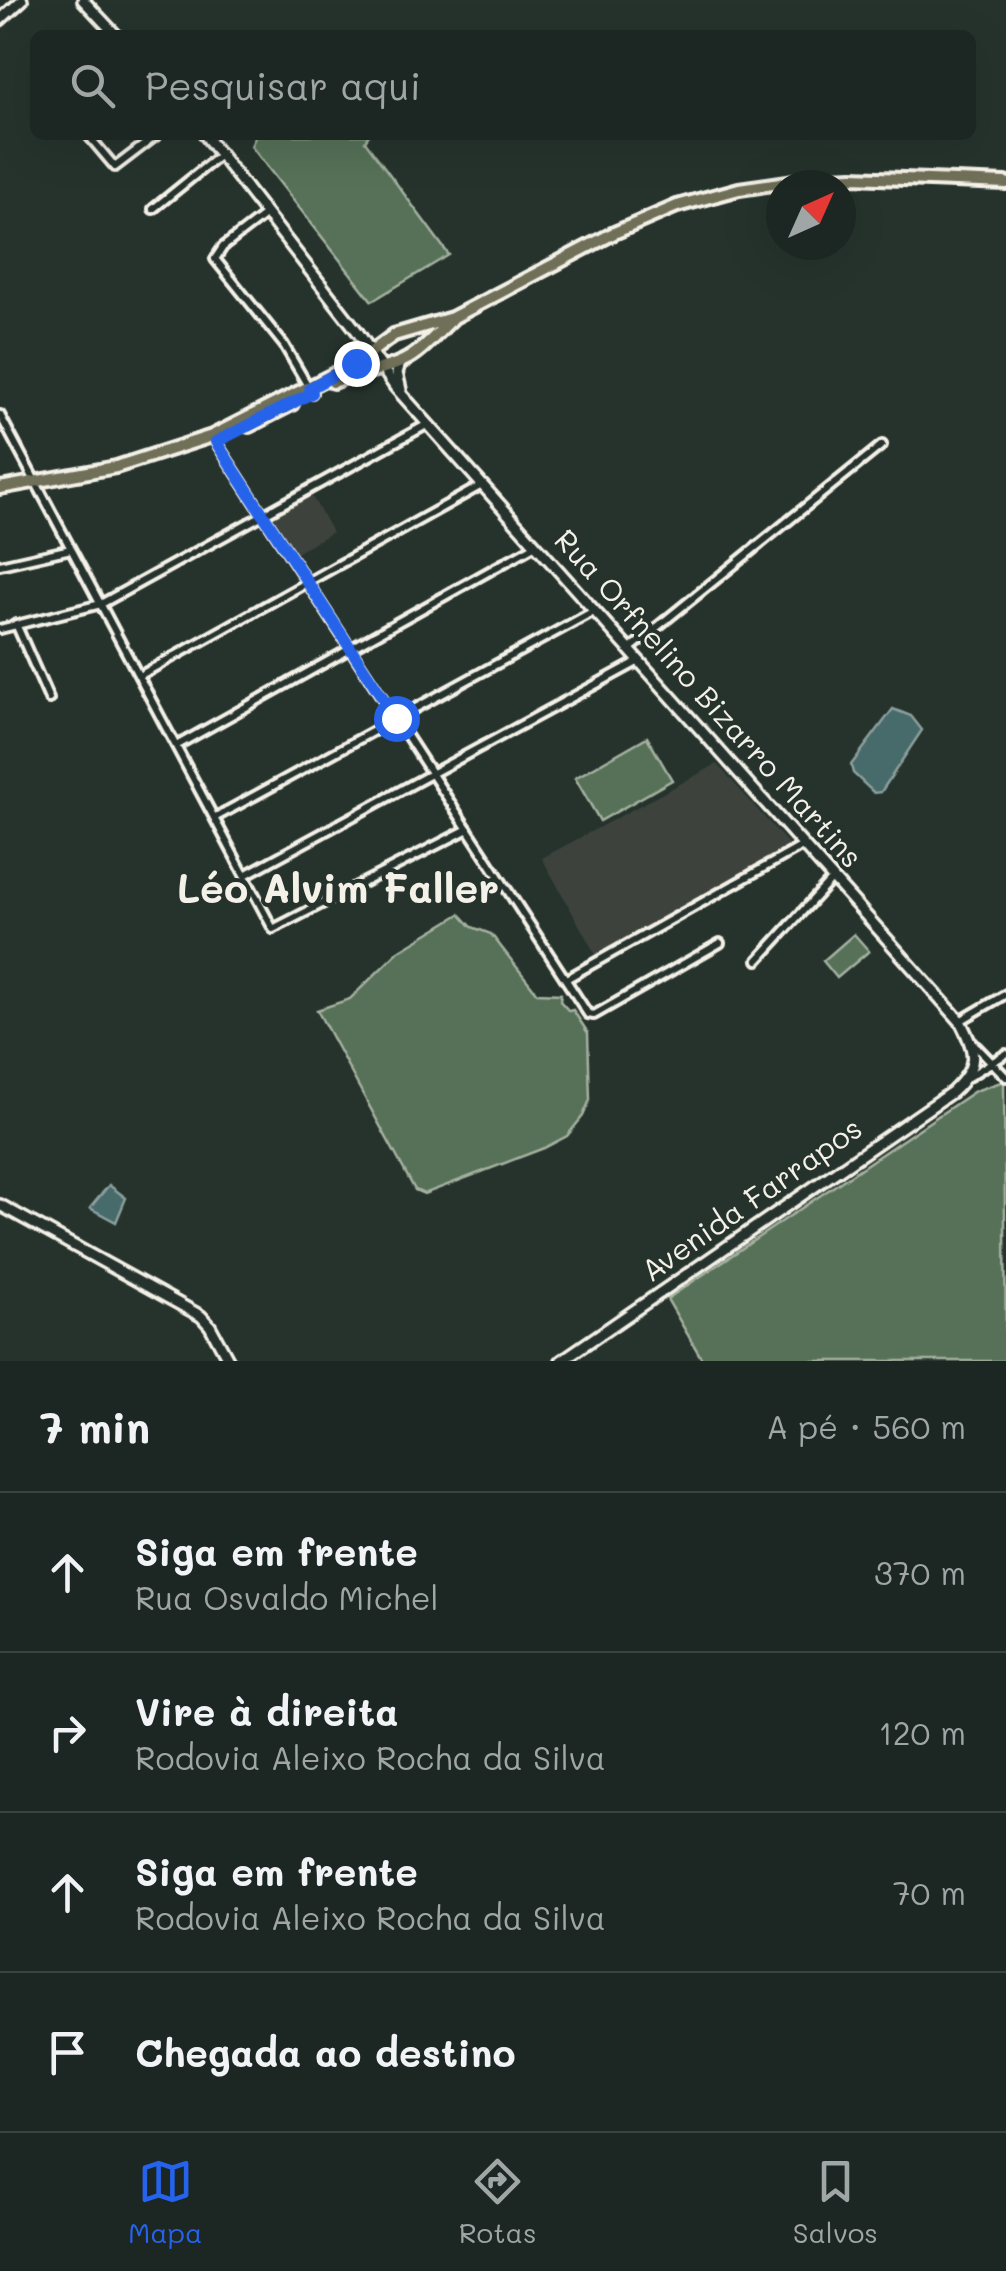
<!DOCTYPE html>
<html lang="pt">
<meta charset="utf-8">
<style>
:root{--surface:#1c2622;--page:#252e2a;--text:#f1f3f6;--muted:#a0a5a5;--line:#3a4340;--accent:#2563eb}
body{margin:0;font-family:Mali,sans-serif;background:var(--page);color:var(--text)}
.compass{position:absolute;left:766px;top:170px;width:90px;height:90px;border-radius:50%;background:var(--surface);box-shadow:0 10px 40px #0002;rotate:45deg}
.stop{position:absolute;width:30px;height:30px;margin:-22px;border:8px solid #2563eb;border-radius:50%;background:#fff}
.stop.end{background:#2563eb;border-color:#fff;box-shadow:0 2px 10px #0008}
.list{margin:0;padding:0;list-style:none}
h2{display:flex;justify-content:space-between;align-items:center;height:130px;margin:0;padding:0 40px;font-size:42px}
h2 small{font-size:32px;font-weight:400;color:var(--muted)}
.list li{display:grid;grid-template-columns:65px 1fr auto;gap:30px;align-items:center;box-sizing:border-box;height:160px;padding:0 40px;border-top:2px solid var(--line)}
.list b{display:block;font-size:38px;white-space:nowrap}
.list p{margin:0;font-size:32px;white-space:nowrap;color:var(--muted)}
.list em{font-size:32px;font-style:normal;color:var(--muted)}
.icon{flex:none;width:55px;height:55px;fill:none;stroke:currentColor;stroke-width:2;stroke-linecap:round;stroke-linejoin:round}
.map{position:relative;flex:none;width:1006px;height:1361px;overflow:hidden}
.search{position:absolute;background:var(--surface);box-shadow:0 10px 40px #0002;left:30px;right:30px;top:30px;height:110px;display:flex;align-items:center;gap:25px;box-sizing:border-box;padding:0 35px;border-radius:15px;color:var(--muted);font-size:38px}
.sheet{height:770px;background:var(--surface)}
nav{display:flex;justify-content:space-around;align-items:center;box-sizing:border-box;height:140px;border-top:2px solid var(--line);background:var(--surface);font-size:28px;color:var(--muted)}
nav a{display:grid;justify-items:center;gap:5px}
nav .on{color:var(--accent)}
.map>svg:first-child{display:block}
.built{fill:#3c433c}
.green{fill:#567158;stroke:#a5b1a0;stroke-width:2.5}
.water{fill:#466a6b;stroke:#8ca09d;stroke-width:2.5}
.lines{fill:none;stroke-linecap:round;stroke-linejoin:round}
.street-casing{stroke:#f4f1e8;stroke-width:14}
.secondary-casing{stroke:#f4f1e8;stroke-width:16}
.primary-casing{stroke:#f4f1e8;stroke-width:18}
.street{stroke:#26332d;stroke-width:6}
.secondary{stroke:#26332d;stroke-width:9}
.primary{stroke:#706f59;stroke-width:10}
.route{stroke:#2563eb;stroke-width:12}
.labels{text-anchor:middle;stroke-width:8;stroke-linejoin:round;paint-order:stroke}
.street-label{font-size:30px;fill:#f4f1e8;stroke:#26332d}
.district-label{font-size:40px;font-weight:bold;fill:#f4f1e8;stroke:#26332d}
</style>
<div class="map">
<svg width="1006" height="1361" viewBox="0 0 1006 1361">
<rect width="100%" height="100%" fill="#26332d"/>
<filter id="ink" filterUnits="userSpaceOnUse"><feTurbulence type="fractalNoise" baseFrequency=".01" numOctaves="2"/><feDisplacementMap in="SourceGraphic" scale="20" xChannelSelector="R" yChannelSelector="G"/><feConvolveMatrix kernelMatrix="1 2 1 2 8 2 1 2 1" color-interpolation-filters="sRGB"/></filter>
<g filter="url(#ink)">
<path class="built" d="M310,493L332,532L294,554L269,516Z
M717,764L789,845L597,957L542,858Z"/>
<path class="green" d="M256,135H369L365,141L449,255L372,301L251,146Z
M647,737L672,780L600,821L575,778Z
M460,914L472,927L491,934L537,993L561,994L560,1001L569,1011L573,1010L588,1033L590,1100L583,1116L567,1136L544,1148L424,1194L415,1190L317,1010L350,999L399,951Z
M854,934L869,951L837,978L823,961Z
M1004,1081L1006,1361H703L667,1299L975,1091Z"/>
<path class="water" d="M893,709L911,716L922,730L881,792L874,793L853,773L851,765Z
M109,1185L126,1198L116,1222L90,1208Z"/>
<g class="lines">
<g class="street-casing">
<path id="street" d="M88,135L115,167L157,135
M153,209L220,155
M266,214L223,247L215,259L284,345L312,393
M0,415L273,929L468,829
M212,436L588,1014L594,1015L720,943
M0,565L71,549
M16,624L49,699
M0,629L101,604L428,424
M630,649L882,445
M139,676L482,485
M176,746L536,545
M214,818L594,611
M245,875L639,661
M758,960L833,878
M566,979L804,845
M960,1021L1006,994
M972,1042L1006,1077
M968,1077L1006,1054"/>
</g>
<g class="secondary-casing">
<path id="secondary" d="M83,0L116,35
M0,20L22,0
M205,135L357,331L395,387L960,1021C977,1053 979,1067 952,1092L561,1361
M400,363L397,373L401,390
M0,1205L201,1316L210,1326L229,1361"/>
</g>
<g class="primary-casing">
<path id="primary" d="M333,382C356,372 381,372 403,361C421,353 437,333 452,319
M249,426L292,404
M0,488L116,467L212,436L356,363L394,335L452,318L614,233L677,206L739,189L808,179L853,177L1006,183"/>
</g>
<use href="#street" class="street"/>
<use href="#secondary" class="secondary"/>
<use href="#primary" class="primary"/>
</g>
</g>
<g class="lines" filter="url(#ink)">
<path class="route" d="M356,363L310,388L312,393L216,442L396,718"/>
</g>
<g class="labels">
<g class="street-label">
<text transform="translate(708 699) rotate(48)" y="10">Rua Orfnelino Bizarro Martins</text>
<text transform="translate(752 1200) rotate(-35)" y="10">Avenida Farrapos</text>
</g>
<g class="district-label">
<text x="338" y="903">Léo Alvim Faller</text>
</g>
</g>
</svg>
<svg class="compass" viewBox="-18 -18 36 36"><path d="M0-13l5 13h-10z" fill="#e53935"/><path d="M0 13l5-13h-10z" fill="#a0a5a5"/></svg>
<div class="stop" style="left:396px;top:718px"></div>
<div class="stop end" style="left:356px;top:363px"></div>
<div class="search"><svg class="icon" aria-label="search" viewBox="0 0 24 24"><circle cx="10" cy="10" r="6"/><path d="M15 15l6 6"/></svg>Pesquisar aqui</div>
</div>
<section class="sheet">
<h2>7 min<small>A pé · 560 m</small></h2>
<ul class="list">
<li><svg class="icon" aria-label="ahead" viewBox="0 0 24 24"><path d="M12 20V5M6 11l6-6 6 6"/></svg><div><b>Siga em frente</b><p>Rua Osvaldo Michel</p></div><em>370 m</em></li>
<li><svg class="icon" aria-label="right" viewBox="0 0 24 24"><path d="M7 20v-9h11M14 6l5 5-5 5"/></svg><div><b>Vire à direita</b><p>Rodovia Aleixo Rocha da Silva</p></div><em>120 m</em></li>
<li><svg class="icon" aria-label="ahead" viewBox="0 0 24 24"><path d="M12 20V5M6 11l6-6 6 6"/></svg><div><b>Siga em frente</b><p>Rodovia Aleixo Rocha da Silva</p></div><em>70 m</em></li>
<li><svg class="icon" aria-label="arrive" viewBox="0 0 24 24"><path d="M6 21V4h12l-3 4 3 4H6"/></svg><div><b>Chegada ao destino</b></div></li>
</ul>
</section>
<nav>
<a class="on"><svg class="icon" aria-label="map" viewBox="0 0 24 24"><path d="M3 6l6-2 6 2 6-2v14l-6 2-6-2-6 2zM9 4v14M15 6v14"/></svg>Mapa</a>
<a><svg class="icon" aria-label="directions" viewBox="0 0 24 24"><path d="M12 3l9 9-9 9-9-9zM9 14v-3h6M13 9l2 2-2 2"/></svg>Rotas</a>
<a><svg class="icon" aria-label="saved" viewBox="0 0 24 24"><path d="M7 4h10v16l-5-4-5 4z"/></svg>Salvos</a>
</nav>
